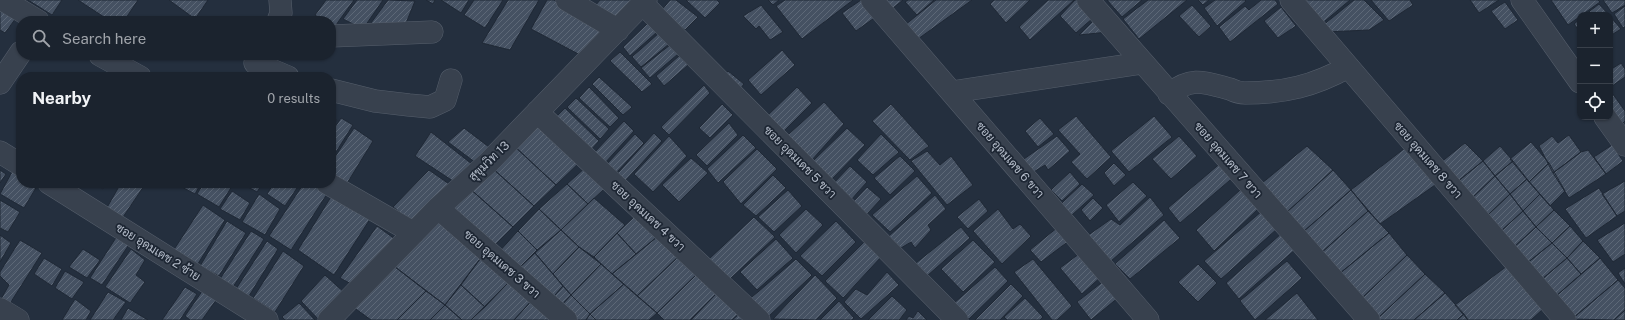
<!DOCTYPE html>
<meta charset="utf-8">
<style>
:root{--surface:#1b232e;--page:#282f3a;--text:#f1f3f6;--muted:#a0a4aa;--line:#39404a}
body{margin:0;font-family:"Public Sans",Sarabun,sans-serif;background:var(--page);color:var(--text)}
.controls{position:absolute;right:12px;top:12px;display:grid;overflow:hidden;border-radius:8px;box-shadow:0 1px 3px #0004}
.controls button{width:36px;height:36px;display:grid;place-items:center;padding:0;border:0;border-bottom:1px solid var(--line);background:var(--surface);color:var(--text);font:20px sans-serif}
.list{margin:0;padding:0;list-style:none}
h2{display:flex;justify-content:space-between;align-items:center;height:52px;margin:0;padding:0 16px;font-size:17px}
h2 small{font-size:13px;font-weight:400;color:var(--muted)}
.icon{flex:none;width:22px;height:22px;fill:none;stroke:currentColor;stroke-width:2;stroke-linecap:round;stroke-linejoin:round}
.map{position:relative;flex:none;width:1625px;height:320px;overflow:hidden}
.search{position:absolute;background:var(--surface);box-shadow:0 1px 3px #0004;left:16px;top:16px;width:320px;height:44px;display:flex;align-items:center;gap:10px;box-sizing:border-box;padding:0 14px;border-radius:16px;color:var(--muted);font-size:15px}
.panel{position:absolute;background:var(--surface);box-shadow:0 1px 3px #0004;left:16px;top:72px;width:320px;height:116px;border-radius:16px}
.map>svg:first-child{display:block}
.building{fill:url(#building-hatch);stroke:#1f2835}
.lines{fill:none;stroke-linecap:round;stroke-linejoin:round}
.street-casing{stroke:#565f6c;stroke-width:23}
.street{stroke:#38414e;stroke-width:22}
.labels{text-anchor:middle;stroke-width:3.5;stroke-linejoin:round;paint-order:stroke}
.street-label{font-size:12px;fill:#b4bcc9;stroke:#1d2633}
</style>
<div class="map">
<svg width="1625" height="320" viewBox="0 0 1625 320">
<defs>
<pattern id="building-hatch" width="6" height="6" patternUnits="userSpaceOnUse"><rect width="6" height="6" fill="#455162"/><path d="M-1 1l2-2M0 6l6-6M5 7l2-2" fill="none" stroke="#5d6877"/></pattern>
</defs>
<rect width="100%" height="100%" fill="#242f3e"/>
<path class="building" d="M28,0H62L52,15Z
M78,0H138L124,21H110Z
M169,0H208L195,19Z
M326,0H354L333,29L331,27V21H323L315,15Z
M357,0H383L363,29L343,19Z
M388,0L415,1L404,28L368,27Z
M426,0H435L433,4Z
M441,0H469L461,13Z
M474,0H503L485,28L464,15Z
M508,0H539L510,50L482,43Z
M547,0H554L606,32L584,57L531,29Z
M600,0H638L620,22L595,6Z
M670,0H676L698,17L685,30L661,11Z
M686,0H717L720,3L705,18Z
M768,0H779L773,5Z
M785,0H853L802,39L776,6Z
M861,0L877,16L856,31L842,13Z
M884,0H903L892,9Z
M908,0H934L917,15L905,2Z
M936,0H972L918,39L905,25Z
M994,0H1030L1006,23L990,4Z
M1048,0H1074L1030,40L1019,27Z
M1075,0H1079L1095,16L1076,33L1060,16Z
M1107,0H1142L1122,17Z
M1148,0H1187L1139,39L1123,19Z
M1198,0H1209L1203,5Z
M1215,0H1245L1246,1L1217,26L1204,8Z
M1261,0H1275L1278,4L1230,42L1219,27L1245,6L1249,10Z
M1300,0H1350L1319,26Z
M1354,0H1364L1384,20L1369,30L1325,32L1321,27Z
M1371,0H1410L1413,5L1389,21Z
M1470,0H1499L1479,13Z
M1551,0H1598L1600,2L1568,25Z
M1603,0H1625V5L1612,13Z
M1505,2L1518,20L1505,29L1491,11Z
M1599,4L1609,15H1585Z
M761,5L783,32L770,40L759,26L756,29L743,16Z
M1192,5L1211,26L1199,37L1179,16Z
M1625,6V27L1623,28L1614,14Z
M0,7L16,18L5,33L0,30Z
M1281,7L1296,26L1278,38L1264,21Z
M1610,16L1621,29L1610,36Z
M1096,18L1108,32L1079,35Z
M1580,19V32L1574,24Z
M649,22L657,32L630,56L623,47Z
M659,33L669,44L641,67L632,57Z
M670,45L678,54L650,78L641,68Z
M782,50L795,65L761,95L748,80Z
M620,52L652,84L642,92L610,61Z
M679,56L688,65L664,86L656,76Z
M1621,63L1625,69V77L1612,86L1610,82V70Z
M728,71L744,84L738,91L722,78Z
M599,77L632,107L623,115L592,84Z
M704,85L710,93L669,135L661,127Z
M589,87L619,118L610,127L579,98Z
M797,87L812,103L781,134L765,118Z
M1610,90L1625,111V121L1622,124L1610,108Z
M576,98L609,129L600,139L567,107Z
M824,102L844,124L811,161L788,135Z
M722,104L733,115L710,138L699,128Z
M891,104L929,146L910,160L872,121Z
M565,108L599,141L589,152L555,118Z
M331,116L337,120L331,130Z
M1076,116L1111,157L1087,179L1071,162L1080,154L1058,130Z
M1154,116L1172,137L1129,172L1111,151Z
M539,117L583,159L556,185L512,144Z
M341,118L353,125L331,160V133Z
M1040,118L1054,134L1038,147L1025,131Z
M624,121L634,131L604,164L594,153Z
M729,123L738,135L707,166L696,155Z
M354,128L373,141L346,185L331,176V163Z
M464,128L493,150L480,166L448,142Z
M847,128L865,145L832,179L813,161Z
M431,132L477,168L459,185L415,156Z
M654,133L662,141L624,182L617,174Z
M635,134L644,143L616,173L606,165Z
M881,134L899,152L873,175L857,160Z
M743,135L756,148L718,183L707,169Z
M1569,135L1581,152L1553,173L1539,146L1552,136L1558,143Z
M669,136L687,156L653,192L634,174Z
M1057,136L1070,151L1048,170L1045,165L1032,173L1021,161Z
M1179,136L1197,156L1171,179L1152,159Z
M1531,142L1549,163L1529,182L1510,159Z
M1465,143L1483,161L1457,182L1440,163Z
M512,144L556,185L534,206L490,166Z
M1612,145L1623,161L1606,174L1594,157Z
M1307,146L1333,170L1286,213L1261,184Z
M1500,146L1513,161L1495,176L1483,161Z
M1405,148L1435,185L1380,224L1351,190Z
M757,149L777,169L741,204L723,182Z
M1588,150L1606,174L1569,198L1553,173L1581,152Z
M927,151L940,165L951,156L973,185L947,205L911,161Z
M900,156L915,171L890,195L874,178Z
M691,158L708,173L679,202L662,185Z
M1223,161L1236,175L1180,223L1168,208Z
M1483,161L1495,176L1471,199L1457,182Z
M1513,161L1527,179L1510,194L1495,176Z
M1114,163L1126,175L1114,186L1104,173Z
M1549,163L1565,191L1550,206L1529,182Z
M490,166L534,206L513,227L468,187Z
M850,166L867,182L849,202L832,185Z
M586,167L607,186L588,204L567,184Z
M0,170L6,174L0,183Z
M429,170L452,186L415,224L393,207Z
M1333,170L1351,190L1303,232L1286,213Z
M12,172L21,177V183H31L37,186L24,208L0,194Z
M1070,172L1080,184L1062,201L1051,190Z
M773,175L786,188L756,216L743,205Z
M917,176L932,193L890,232L872,215Z
M1495,176L1510,194L1487,216L1471,199Z
M1527,179L1540,194L1523,211L1510,194Z
M1625,181V211L1617,216L1602,194Z
M1133,182L1147,196L1119,222L1106,205Z
M93,183H106L103,189Z
M121,183H146L121,220L105,211Z
M174,183H201L195,194Z
M204,183H234L219,207L197,194Z
M241,183H263L257,192Z
M274,183H295L299,185L285,206L267,194Z
M304,183H311L327,194L291,250L269,236Z
M567,184L588,204L561,230L539,209Z
M1082,184L1094,195L1072,215L1061,204Z
M468,187L513,227L490,250L445,209Z
M867,187L881,199L865,216L852,203Z
M1599,188L1617,216L1586,238L1565,209Z
M788,190L802,206L774,232L758,217Z
M1240,190L1258,209L1214,251L1196,230Z
M1351,190L1368,211L1321,253L1303,232Z
M232,191L250,203L240,220L220,209Z
M334,192L372,216L334,275L298,250Z
M259,194L280,209L265,235L242,222Z
M1510,194L1523,211L1500,232L1487,216Z
M1540,194L1554,210L1536,227L1523,211Z
M935,195L946,209L928,225L931,230L915,248L911,242L901,248L889,236Z
M1150,197L1164,215L1111,261L1087,236L1111,219L1120,225Z
M594,198L625,225L594,257L579,247L561,230Z
M1093,198L1103,208L1090,221L1081,210Z
M979,199L988,211L968,229L957,217Z
M0,200L20,212L8,232L0,228Z
M203,205L225,220L196,267L173,251Z
M539,209L561,230L537,250L518,231Z
M806,209L823,225L796,253L779,235Z
M998,209L1013,229L1020,224L1031,236L1002,264L973,231Z
M1554,210L1570,226L1552,243L1536,227Z
M1262,211L1278,228L1221,279L1204,261Z
M1368,211L1389,233L1339,274L1321,253Z
M1523,211L1536,227L1513,248L1500,232Z
M438,215L483,255L445,305L390,263Z
M635,216L657,237L636,254L617,233Z
M754,217L775,237L730,279L709,259Z
M1164,220L1180,238L1130,279L1115,264Z
M227,221L246,233L219,276L200,266Z
M836,221L856,242L822,276L800,256Z
M1625,223V254L1613,262L1597,240Z
M377,226L399,242L357,287L340,278Z
M1570,226L1583,241L1567,258L1552,243Z
M961,227L970,238L927,276L916,263Z
M1058,227L1070,240L1041,262L1030,250Z
M1536,227L1552,243L1526,264L1513,248Z
M561,230L579,247L553,274L535,253Z
M251,231L264,239L233,287L220,279Z
M518,231L537,250L517,270L496,255Z
M119,233L132,240L102,285L90,278Z
M617,233L636,254L612,274L594,257Z
M1282,233L1297,248L1239,299L1226,283Z
M1389,233L1407,255L1360,300L1339,274Z
M0,235L11,243L0,262Z
M657,237L679,256L637,296L612,274Z
M776,239L793,258L757,290L740,272Z
M20,240L42,253L9,305L1,299L9,285L0,276V272Z
M866,240L882,256L843,298L825,281Z
M973,240L995,262L963,292L941,269Z
M267,241L278,249L249,296L236,289Z
M1583,241L1600,258L1581,274L1567,258Z
M1552,243L1567,258L1541,280L1526,264Z
M579,247L601,264L571,295L553,274Z
M83,249L100,260L87,278L69,267Z
M131,249L145,260L136,275L145,282L130,303L105,287Z
M283,251L304,266L275,312L253,298Z
M1083,251L1103,275L1082,294L1060,268Z
M535,253L563,286L549,302L517,270Z
M483,255L512,279L485,307L461,285Z
M1407,255L1425,274L1378,318L1360,300Z
M679,256L698,273L657,313L637,296Z
M44,258L62,269L52,286L34,274Z
M1567,258L1581,274L1555,297L1541,280Z
M1600,258L1618,280L1572,319L1555,297Z
M796,259L812,275L768,317L751,298Z
M1033,259L1072,306L1057,320H1052L1014,272Z
M1287,261L1302,278L1255,320L1240,301Z
M390,263L426,291L397,320H371L349,304Z
M601,264L624,284L590,314L571,295Z
M1198,264L1217,283L1198,302L1178,282Z
M1507,266L1543,309L1531,320H1468L1455,305Z
M995,267L1008,281L969,319L953,304Z
M1625,268V284L1618,273Z
M65,271L84,282L72,299L55,288Z
M887,272L899,285L861,319L844,302L856,289L867,295Z
M698,273L717,293L690,320H664L657,313Z
M1425,274L1445,293L1414,320H1380L1378,318Z
M325,275L347,295L319,320L301,301Z
M815,275L837,298L816,320L773,319Z
M512,279L534,298L514,320H471Z
M1105,280L1119,297L1091,320L1077,302Z
M1618,280L1625,288V310L1614,320L1572,319Z
M624,284L657,313L649,320H596L590,314Z
M1011,284L1023,296L1000,320H975Z
M461,285L485,307L471,320H462L445,305Z
M563,286L571,295L558,309L549,302Z
M185,287L197,294L180,320H162Z
M205,287L219,296L202,320H190L185,316Z
M426,291L445,305L430,320H397Z
M108,292L126,302L113,320H90Z
M717,293L740,313L732,320H691Z
M1297,293L1318,320H1265Z
M1445,293L1464,314L1457,320H1414Z
M571,295L590,314L586,320H569L558,309Z
M892,296L907,310L899,320H868Z
M534,298L553,315L549,320H514Z
M1025,298L1043,317L1040,320H1007L1004,317Z
M75,299L91,311L86,320H62Z
M839,301L854,318L852,320H820Z
M299,303L315,320H285L282,317Z
M445,305L462,320H430Z
M128,308L148,320H121Z
M1625,310V320H1614Z
M918,311L927,320H906L909,316L913,318Z
M740,313L748,320H732Z
M590,314L596,320H586Z
M1464,314L1468,320H1457Z"/>
<g class="lines">
<g class="street-casing">
<path id="street" d="M3,0L38,21
M567,0L618,30
M872,0L1148,320
M1088,0L1369,320
M1291,0L1565,320
M1522,0L1580,82
M643,4L957,320
M278,21L281,13L280,0
M331,36L432,32
M100,55L140,77
M255,63L288,77
M0,83L21,52
M331,90L375,101L409,105L430,107L445,100L451,80
M952,92L1142,63
M1169,94C1192,76 1204,82 1230,89C1234,91 1239,93 1245,93C1284,93 1314,86 1348,67
M537,112L759,320
M1605,117L1625,145
M0,152L21,165
M49,183L267,320
M327,183L414,233
M438,208L566,320
M0,309L18,320
M329,320L438,208L489,162L646,0"/>
</g>
<use href="#street" class="street"/>
</g>
<g class="labels">
<g class="street-label">
<text transform="translate(1010 160) rotate(49)" y="4">ซอย อุดมเดช 6 ขวา</text>
<text transform="translate(1228 160) rotate(49)" y="4">ซอย อุดมเดช 7 ขวา</text>
<text transform="translate(1428 160) rotate(49)" y="4">ซอย อุดมเดช 8 ขวา</text>
<text transform="translate(489 161) rotate(-44)" y="4">สุขุมวิท 13</text>
<text transform="translate(800 162) rotate(45)" y="4">ซอย อุดมเดช 5 ขวา</text>
<text transform="translate(648 216) rotate(43)" y="4">ซอย อุดมเดช 4 ขวา</text>
<text transform="translate(158 252) rotate(32)" y="4">ซอย อุดมเดช 2 ซ้าย</text>
<text transform="translate(502 264) rotate(41)" y="4">ซอย อุดมเดช 3 ขวา</text>
</g>
</g>
</svg>
<div class="controls">
<button>+</button>
<button>−</button>
<button><svg class="icon" aria-label="locate" viewBox="0 0 24 24"><circle cx="12" cy="12" r="6"/><path d="M12 2v4M12 18v4M2 12h4M18 12h4"/></svg></button>
</div>
<div class="search"><svg class="icon" aria-label="search" viewBox="0 0 24 24"><circle cx="10" cy="10" r="6"/><path d="M15 15l6 6"/></svg>Search here</div>
<section class="panel">
<h2>Nearby<small>0 results</small></h2>
<ul class="list">
</ul>
</section>
</div>
